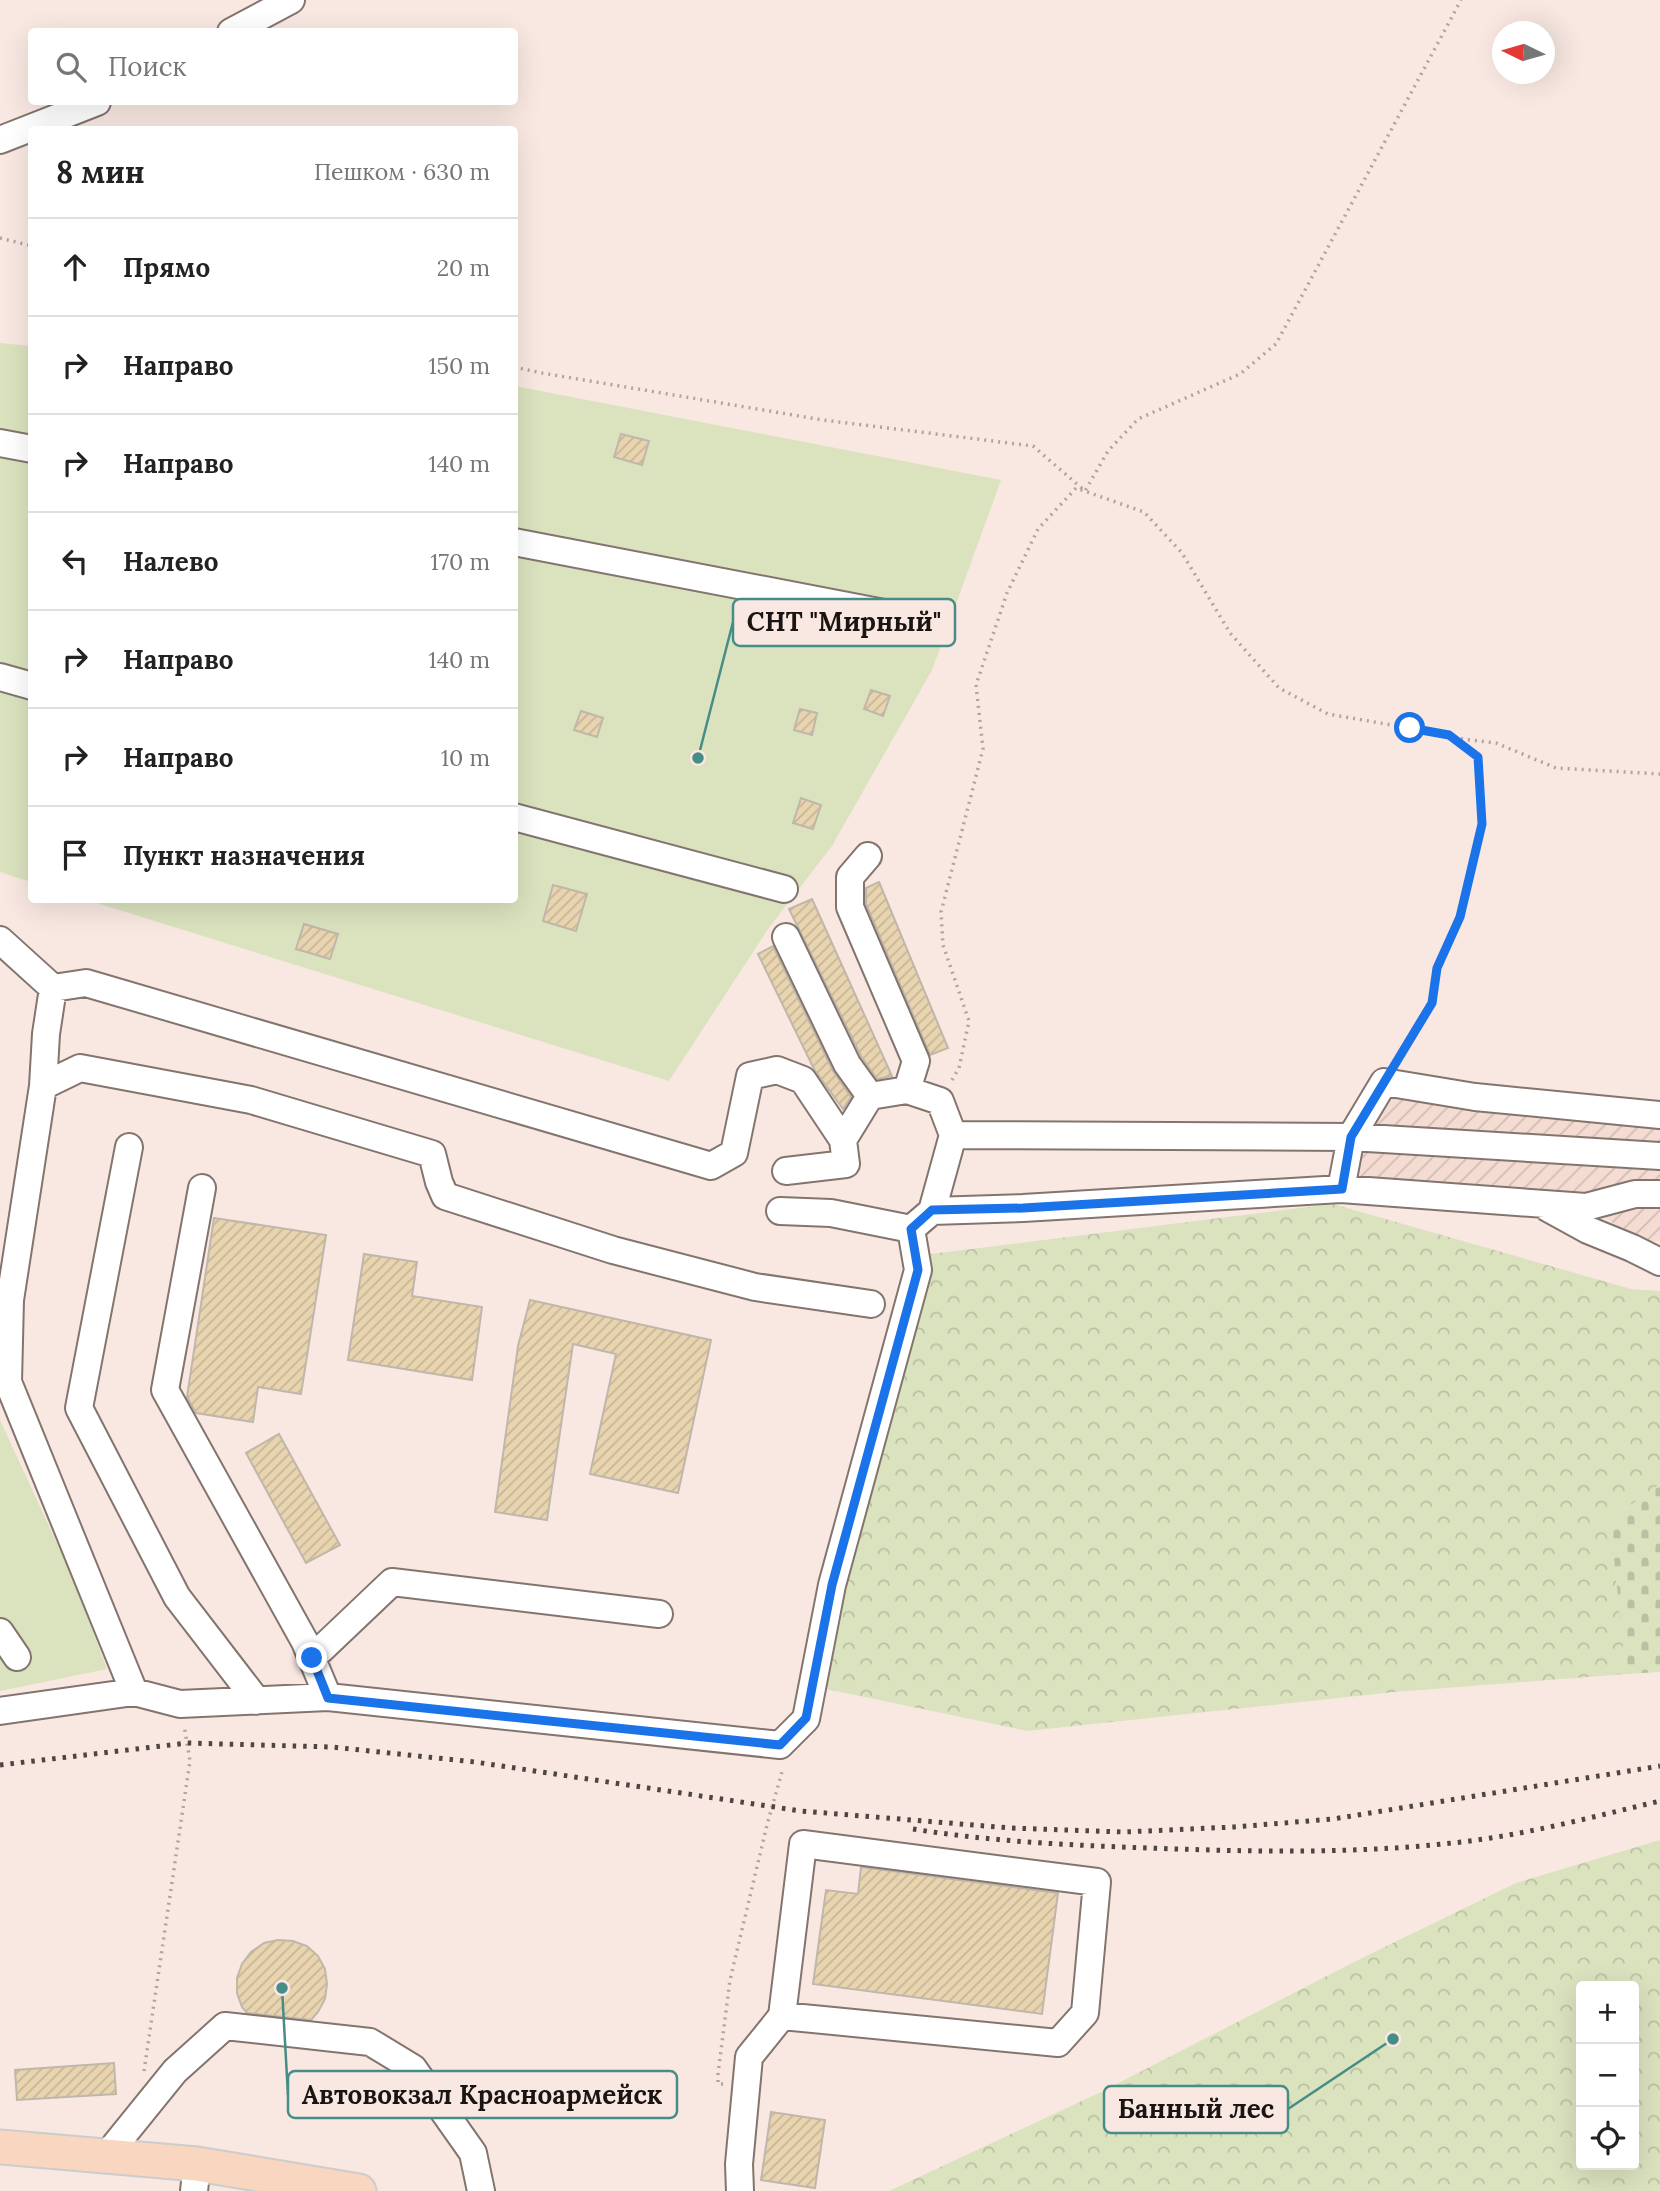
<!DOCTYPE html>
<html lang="ru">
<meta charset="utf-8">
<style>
:root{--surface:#fff;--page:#f6f6f6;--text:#222;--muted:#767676;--line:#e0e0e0}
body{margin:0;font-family:Lora,serif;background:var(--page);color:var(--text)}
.controls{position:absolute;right:21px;bottom:21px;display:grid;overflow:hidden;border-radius:7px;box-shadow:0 7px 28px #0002}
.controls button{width:63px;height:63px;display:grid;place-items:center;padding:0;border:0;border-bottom:2px solid var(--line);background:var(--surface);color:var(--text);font:35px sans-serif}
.compass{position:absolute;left:1492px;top:21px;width:63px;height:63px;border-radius:50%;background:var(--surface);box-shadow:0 7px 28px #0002;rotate:275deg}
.stop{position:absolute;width:21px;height:21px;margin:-16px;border:5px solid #1a73e8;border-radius:50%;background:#fff}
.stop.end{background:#1a73e8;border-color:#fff;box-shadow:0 2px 7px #0008}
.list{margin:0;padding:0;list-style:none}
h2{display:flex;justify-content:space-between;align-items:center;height:91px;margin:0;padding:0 28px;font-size:30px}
h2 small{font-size:23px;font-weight:400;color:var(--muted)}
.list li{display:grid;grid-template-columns:46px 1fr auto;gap:21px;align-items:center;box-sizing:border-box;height:98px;padding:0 28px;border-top:2px solid var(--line)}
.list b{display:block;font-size:26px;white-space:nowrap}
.list em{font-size:23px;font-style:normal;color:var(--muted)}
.icon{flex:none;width:38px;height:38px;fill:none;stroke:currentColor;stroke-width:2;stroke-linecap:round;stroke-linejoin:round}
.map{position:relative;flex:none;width:1660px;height:2191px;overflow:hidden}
.search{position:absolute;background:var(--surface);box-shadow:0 7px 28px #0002;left:28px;top:28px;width:490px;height:77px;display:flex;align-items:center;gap:18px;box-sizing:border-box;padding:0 24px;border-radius:7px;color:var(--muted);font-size:26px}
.panel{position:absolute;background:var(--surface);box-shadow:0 7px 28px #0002;left:28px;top:126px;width:490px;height:777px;border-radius:7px}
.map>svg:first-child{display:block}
.industrial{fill:url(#industrial-furrows)}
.forest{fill:url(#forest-crowns);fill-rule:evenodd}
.cemetery{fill:url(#cemetery-stones)}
.garden{fill:#dae2be}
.building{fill:url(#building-hatch);stroke:#bfb7aa;stroke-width:2}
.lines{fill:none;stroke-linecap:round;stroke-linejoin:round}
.minor-casing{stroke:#83746e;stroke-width:30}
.major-casing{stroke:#cdcccb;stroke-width:37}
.path{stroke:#b0a39e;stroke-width:3.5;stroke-dasharray:2 5;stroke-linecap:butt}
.minor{stroke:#fff;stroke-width:26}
.major{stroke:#f8d6c0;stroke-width:33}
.rail{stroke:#4d4542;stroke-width:5;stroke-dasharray:3.5 7;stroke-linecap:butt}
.route{stroke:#1a73e8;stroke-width:9}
.leader{fill:none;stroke:#468c87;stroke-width:2.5}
.callout-dot{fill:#468c87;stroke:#f9e8e2;stroke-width:2.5}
.callout{fill:#f9e8e2;stroke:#468c87;stroke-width:2.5}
.callout-label{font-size:26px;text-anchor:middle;font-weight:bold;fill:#1a1513}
</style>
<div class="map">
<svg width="1660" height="2191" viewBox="0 0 1660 2191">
<defs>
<pattern id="industrial-furrows" width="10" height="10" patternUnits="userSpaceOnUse" patternTransform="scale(1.75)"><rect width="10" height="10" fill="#f5dcd3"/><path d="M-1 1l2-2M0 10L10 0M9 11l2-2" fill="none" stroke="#d1bcb4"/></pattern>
<pattern id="forest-crowns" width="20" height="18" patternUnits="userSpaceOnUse" patternTransform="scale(1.75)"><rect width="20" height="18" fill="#dae2be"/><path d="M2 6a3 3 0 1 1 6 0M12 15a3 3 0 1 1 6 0" fill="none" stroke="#bac1a2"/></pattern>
<pattern id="cemetery-stones" width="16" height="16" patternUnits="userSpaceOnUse" patternTransform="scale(1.75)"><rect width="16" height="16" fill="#dae2be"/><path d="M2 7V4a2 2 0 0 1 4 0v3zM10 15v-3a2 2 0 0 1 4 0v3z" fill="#bac1a2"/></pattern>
<pattern id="building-hatch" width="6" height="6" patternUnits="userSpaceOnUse" patternTransform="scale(1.75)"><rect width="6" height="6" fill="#e9d4b0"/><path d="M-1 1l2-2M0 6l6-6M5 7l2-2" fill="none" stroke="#c7b596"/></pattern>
</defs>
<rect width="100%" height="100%" fill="#f9e8e2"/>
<path class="industrial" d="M1390,1097L1660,1123V1241H1640L1595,1211L1356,1180V1145Z"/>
<path class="forest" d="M1333,1204L1631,1289L1660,1291V1484L1610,1520L1626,1674L1395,1692L1027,1731L817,1687L931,1254Z
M1660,1840V2191H889L1101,2092L1356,1961L1516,1883ZM1581,1986H1634V2165H1581Z"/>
<path class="cemetery" d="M1660,1484V1672L1626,1674L1610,1520Z"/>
<path class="garden" d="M0,343L31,346V882L0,872Z
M515,386L1001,480L932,670L832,846L768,929L669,1081L87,900H514Z
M0,1420L72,1576L107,1669L0,1691Z"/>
<path class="building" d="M621,434L649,441L642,465L614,457Z
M871,690L890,696L883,716L864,709Z
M800,709L817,713L812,735L794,730Z
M581,711L603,718L597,737L574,730Z
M801,798L821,805L813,829L793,823Z
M879,882L948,1048L930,1055L866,904V888Z
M553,885L587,894L576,931L543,921Z
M812,899L892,1076L877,1079L861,1056L789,909Z
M304,924L338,934L330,959L296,949Z
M773,946L833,1071L851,1097L843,1109L814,1069L758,954Z
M214,1218L326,1235L301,1394L258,1387L253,1422L196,1413L187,1397Z
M364,1254L417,1262L412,1296L482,1307L472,1380L348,1360Z
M530,1300L711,1340L678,1493L590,1474L616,1354L573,1344L547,1520L495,1512L518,1346Z
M279,1434L340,1545L306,1563L246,1453Z
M861,1867L1058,1893L1042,2014L813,1984L826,1890L858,1894Z
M278,1940L293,1941L307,1946L318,1956L325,1969L327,1984L325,1999L318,2012L311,2020L247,2013L242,2007L237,1993V1978L242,1964L251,1952L264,1943Z
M114,2063L116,2094L17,2100L15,2070Z
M771,2112L825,2120L815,2188L761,2180Z"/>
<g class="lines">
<g class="minor-casing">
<path id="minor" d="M231,32L291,0
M0,140L97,102
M0,443L32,449
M514,542L936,623
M0,677L32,686
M514,817L784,889
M868,856L850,877V907L916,1061L907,1090
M786,937L847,1064L870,1096
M0,940L53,988L46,1034L43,1086L10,1300L8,1382L134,1692
M53,988L86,983L711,1166L734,1153L750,1076L777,1070L803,1080L843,1140L870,1096L907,1090L940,1101L953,1135L932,1211L911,1229L831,1213L780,1211
M43,1086L80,1068L251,1100L432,1154L439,1182L445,1196L613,1250L755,1287L871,1304
M953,1135L1351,1137L1660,1156
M129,1147L79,1408L177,1597L257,1701
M786,1171L846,1164L843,1140
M202,1188L165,1390L305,1642L328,1697
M1341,1189L1351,1137L1384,1082L1475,1097L1660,1115
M1548,1208L1588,1230L1632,1248L1660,1262
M932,1211L1023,1208L1341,1189L1586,1207L1635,1194H1660
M0,1632L17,1657
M312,1658L392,1582L659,1614
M0,1711L134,1692L180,1704L328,1697L780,1745L806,1719L832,1585L918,1270L911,1229
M107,2155L175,2071L225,2026L370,2042L413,2068L473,2153L481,2191
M194,2191L197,2164
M740,2191L739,2164L749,2057L782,2016L803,1844L1097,1882L1085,2013L1058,2043L782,2016"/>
</g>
<g class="major-casing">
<path id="major" d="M0,2147L197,2164L359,2191"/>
</g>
<path class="path" d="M0,238L32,246
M514,367L542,373L823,420L1033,446L1085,491L1108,451L1138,419L1240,374L1276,344L1461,0
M1454,738L1496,743L1556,768L1660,774
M952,1080L959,1068L969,1021L943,945L941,912L983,749L976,685L1007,593L1038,529L1076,488L1144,512L1182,553L1230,633L1279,688L1328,714L1449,735L1478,757L1482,824L1459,917L1437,968L1432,1003L1398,1060
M144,2071L190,1761L184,1725
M723,2084H718V2074L730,1980L767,1825L783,1768"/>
<use href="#minor" class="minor"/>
<use href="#major" class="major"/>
<path class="rail" d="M0,1765L187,1743L332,1747L475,1762L801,1811L1010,1828L1124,1832L1234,1827L1333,1819L1660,1766
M913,1829C1000,1843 1089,1846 1177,1849C1269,1852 1361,1853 1452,1843C1522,1836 1592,1817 1660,1801"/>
</g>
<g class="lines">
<path class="route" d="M312,1658L328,1698L780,1745L806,1718L832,1585L918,1270L911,1229L932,1210L1023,1208L1342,1189L1351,1137L1432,1003L1437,968L1460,917L1482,824L1478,757L1449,735L1410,728"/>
</g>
<path class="leader" d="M698 758L733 622M282 1988L288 2095M1393 2039L1288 2109"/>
<g class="callout-dot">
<circle cx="698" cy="758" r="7"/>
<circle cx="282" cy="1988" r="7"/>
<circle cx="1393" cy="2039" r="7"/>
</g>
<g class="callout">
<rect x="733" y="599" width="222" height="47" rx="7"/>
<rect x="288" y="2071" width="389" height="47" rx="7"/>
<rect x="1104" y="2086" width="184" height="47" rx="7"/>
</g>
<g class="callout-label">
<text x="844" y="631">СНТ "Мирный"</text>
<text x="482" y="2104">Автовокзал Красноармейск</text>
<text x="1196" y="2118">Банный лес</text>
</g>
</svg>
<div class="controls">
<button>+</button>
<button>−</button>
<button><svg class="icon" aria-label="locate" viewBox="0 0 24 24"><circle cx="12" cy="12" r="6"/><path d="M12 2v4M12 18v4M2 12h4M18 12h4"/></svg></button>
</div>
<svg class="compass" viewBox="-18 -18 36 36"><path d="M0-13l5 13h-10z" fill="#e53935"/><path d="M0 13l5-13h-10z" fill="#767676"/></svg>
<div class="stop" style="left:1410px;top:728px"></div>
<div class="stop end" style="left:312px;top:1658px"></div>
<div class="search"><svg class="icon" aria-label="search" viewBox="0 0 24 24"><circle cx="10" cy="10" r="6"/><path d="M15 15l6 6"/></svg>Поиск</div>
<section class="panel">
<h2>8 мин<small>Пешком · 630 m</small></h2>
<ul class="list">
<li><svg class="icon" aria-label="ahead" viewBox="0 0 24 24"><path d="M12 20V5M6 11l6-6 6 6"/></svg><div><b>Прямо</b></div><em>20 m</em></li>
<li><svg class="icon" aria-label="right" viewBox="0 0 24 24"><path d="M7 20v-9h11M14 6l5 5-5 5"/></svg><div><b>Направо</b></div><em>150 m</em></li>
<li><svg class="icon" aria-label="right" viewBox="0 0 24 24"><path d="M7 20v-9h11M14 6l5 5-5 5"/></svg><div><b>Направо</b></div><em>140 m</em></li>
<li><svg class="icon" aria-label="left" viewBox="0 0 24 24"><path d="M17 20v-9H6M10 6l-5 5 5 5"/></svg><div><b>Налево</b></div><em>170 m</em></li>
<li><svg class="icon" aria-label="right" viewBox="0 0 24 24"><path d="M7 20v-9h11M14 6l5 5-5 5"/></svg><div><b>Направо</b></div><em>140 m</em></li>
<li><svg class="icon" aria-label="right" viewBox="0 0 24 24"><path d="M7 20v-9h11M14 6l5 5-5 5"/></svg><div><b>Направо</b></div><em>10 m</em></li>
<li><svg class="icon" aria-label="arrive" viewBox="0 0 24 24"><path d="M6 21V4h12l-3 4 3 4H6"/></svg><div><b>Пункт назначения</b></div></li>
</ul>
</section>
</div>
